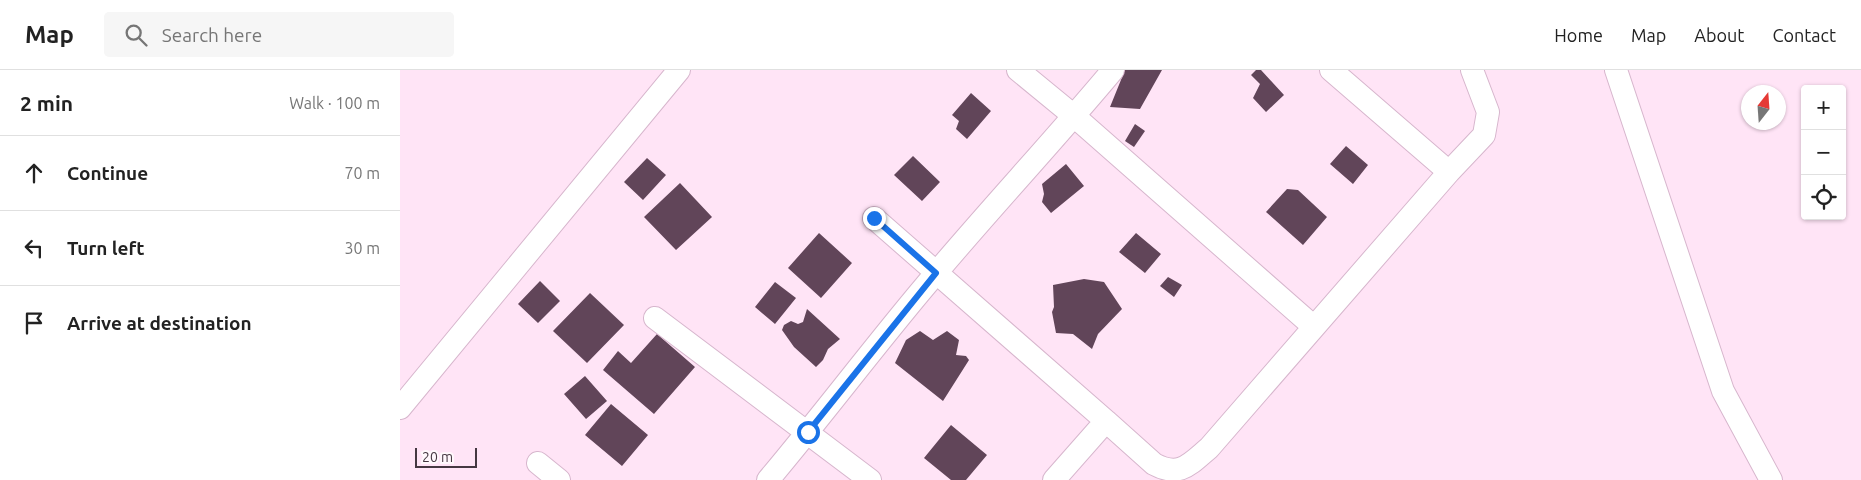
<!DOCTYPE html>
<meta charset="utf-8">
<style>
:root{--surface:#fff;--page:#f6f6f6;--text:#222;--muted:#767676;--line:#e0e0e0}
body{margin:0;font-family:Ubuntu,sans-serif;background:var(--page);color:var(--text)}
.controls{position:absolute;right:15px;top:15px;display:grid;overflow:hidden;border-radius:5px;box-shadow:0 1px 4px #0004}
.controls button{width:45px;height:45px;display:grid;place-items:center;padding:0;border:0;border-bottom:1px solid var(--line);background:var(--surface);color:var(--text);font:25px sans-serif}
.compass{position:absolute;left:1341px;top:15px;width:45px;height:45px;border-radius:50%;background:var(--surface);box-shadow:0 1px 4px #0004;rotate:17deg}
.scale{position:absolute;left:15px;bottom:12px;width:62px;box-sizing:border-box;padding-left:5px;border:2px solid #453741;border-top:0;font-size:14px;line-height:18px;white-space:nowrap;color:#453741;-webkit-text-stroke:4px #fff8fc;paint-order:stroke}
.stop{position:absolute;width:15px;height:15px;margin:-11px;border:4px solid #1a73e8;border-radius:50%;background:#fff}
.stop.end{background:#1a73e8;border-color:#fff;box-shadow:0 1px 5px #0008}
.list{margin:0;padding:0;list-style:none}
h2{display:flex;justify-content:space-between;align-items:center;height:65px;margin:0;padding:0 20px;font-size:21px}
h2 small{font-size:16px;font-weight:400;color:var(--muted)}
.list li{display:grid;grid-template-columns:32px 1fr auto;gap:15px;align-items:center;box-sizing:border-box;height:75px;padding:0 20px;border-top:1px solid var(--line)}
.list b{display:block;font-size:19px;white-space:nowrap}
.list em{font-size:16px;font-style:normal;color:var(--muted)}
.icon{flex:none;width:28px;height:28px;fill:none;stroke:currentColor;stroke-width:2;stroke-linecap:round;stroke-linejoin:round}
.map{position:relative;flex:none;width:1461px;height:410px;overflow:hidden}
header{display:flex;align-items:center;gap:30px;box-sizing:border-box;height:70px;padding:0 25px;background:var(--surface);border-bottom:1px solid var(--line)}
header strong{font-size:24px}
nav{display:flex;gap:28px;margin-inline-start:auto;font-size:18px}
.search{width:350px;height:45px;background:var(--page);display:flex;align-items:center;gap:12px;box-sizing:border-box;padding:0 18px;border-radius:5px;color:var(--muted);font-size:19px}
main{display:flex}
aside{flex:1;background:var(--surface)}
.map>svg:first-child{display:block}
.building{fill:#614559}
.lines{fill:none;stroke-linecap:round;stroke-linejoin:round}
.minor-casing{stroke:#d7b6cd;stroke-width:24}
.minor{stroke:#fff;stroke-width:22}
.route{stroke:#1a73e8;stroke-width:6}
</style>
<header>
<strong>Map</strong>
<div class="search"><svg class="icon" aria-label="search" viewBox="0 0 24 24"><circle cx="10" cy="10" r="6"/><path d="M15 15l6 6"/></svg>Search here</div>
<nav><a>Home</a><a>Map</a><a>About</a><a>Contact</a></nav>
</header>
<main>
<aside>
<h2>2 min<small>Walk · 100 m</small></h2>
<ul class="list">
<li><svg class="icon" aria-label="ahead" viewBox="0 0 24 24"><path d="M12 20V5M6 11l6-6 6 6"/></svg><div><b>Continue</b></div><em>70 m</em></li>
<li><svg class="icon" aria-label="left" viewBox="0 0 24 24"><path d="M17 20v-9H6M10 6l-5 5 5 5"/></svg><div><b>Turn left</b></div><em>30 m</em></li>
<li><svg class="icon" aria-label="arrive" viewBox="0 0 24 24"><path d="M6 21V4h12l-3 4 3 4H6"/></svg><div><b>Arrive at destination</b></div></li>
</ul>
</aside>
<div class="map">
<svg width="1461" height="410" viewBox="0 0 1461 410">
<rect width="100%" height="100%" fill="#ffe4f6"/>
<path class="building" d="M725,0H762L740,39L710,37Z
M856,0H861L884,25L866,42L853,28L860,14L851,5Z
M571,23L591,41L567,69L556,59L559,51L552,45Z
M735,54L745,61L734,77L725,71Z
M946,76L968,95L953,114L930,94Z
M513,86L540,112L522,131L494,105Z
M247,88L266,105L243,130L224,112Z
M666,94L684,116L651,143L642,132L644,124L642,114Z
M280,113L312,147L276,180L244,147Z
M887,119L898,120L927,147L903,175L866,142Z
M419,163L452,193L421,228L388,198Z
M736,163L761,184L745,203L719,182Z
M768,207L782,215L774,227L760,216Z
M684,209L704,212L722,239L698,264L692,279L673,264L656,263L652,242L654,237L653,215Z
M140,211L160,231L138,253L118,234Z
M375,212L396,228L375,254L355,237Z
M190,223L224,255L187,293L153,261Z
M407,239L440,269L428,279L423,290L416,297L394,277L382,260L384,255L391,251L398,254L403,252Z
M520,261L533,270L547,261L559,270L556,285L566,286L569,290L543,331L495,293L506,270Z
M257,264L295,297L254,344L203,300L218,281L231,293Z
M185,306L207,331L186,349L164,324Z
M211,334L248,365L222,396L185,365Z
M551,355L587,385L566,410H551L524,388Z"/>
<g class="lines">
<g class="minor-casing">
<path id="minor" d="M618,0L674,46L914,257
M931,0L1049,102
M1216,0L1323,321L1371,410
M474,148L706,351
M255,248L470,410
M0,338L279,0
M138,393L159,410
M368,410C422,346 472,279 526,215C587,142 652,73 713,0
M654,410L706,351L754,394C780,408 790,394 809,378L1049,102L1084,65L1088,42L1072,0"/>
</g>
<use href="#minor" class="minor"/>
</g>
<g class="lines">
<path class="route" d="M408,362L536,203L474,148"/>
</g>
</svg>
<div class="controls">
<button>+</button>
<button>−</button>
<button><svg class="icon" aria-label="locate" viewBox="0 0 24 24"><circle cx="12" cy="12" r="6"/><path d="M12 2v4M12 18v4M2 12h4M18 12h4"/></svg></button>
</div>
<svg class="compass" viewBox="-18 -18 36 36"><path d="M0-13l5 13h-10z" fill="#e53935"/><path d="M0 13l5-13h-10z" fill="#767676"/></svg>
<div class="scale">20 m</div>
<div class="stop" style="left:408px;top:362px"></div>
<div class="stop end" style="left:474px;top:148px"></div>
</div>
</main>
